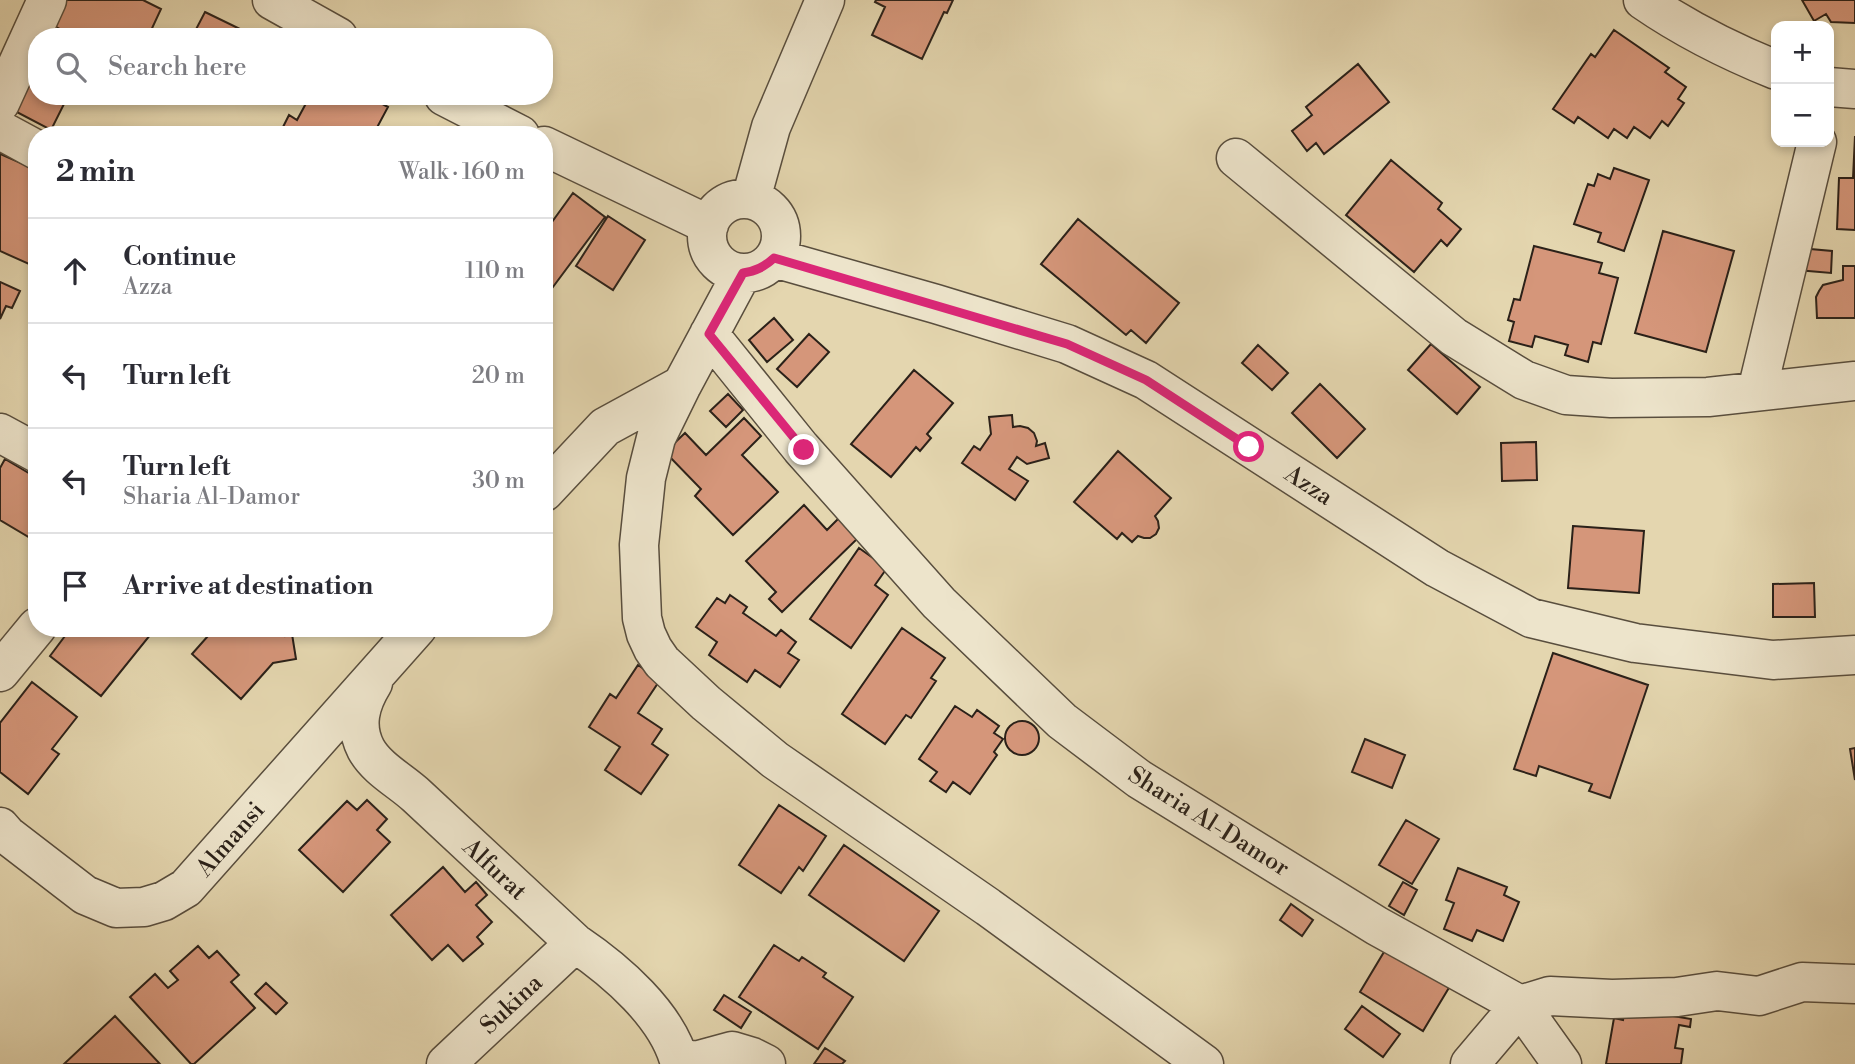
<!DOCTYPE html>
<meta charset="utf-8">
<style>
:root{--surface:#fff;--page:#f2f2f3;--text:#2b2b33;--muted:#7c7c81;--line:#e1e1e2}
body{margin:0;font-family:"Libre Bodoni",serif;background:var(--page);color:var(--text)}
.controls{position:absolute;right:21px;top:21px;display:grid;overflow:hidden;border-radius:14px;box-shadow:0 4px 10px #0003}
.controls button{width:63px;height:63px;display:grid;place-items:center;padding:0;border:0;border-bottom:2px solid var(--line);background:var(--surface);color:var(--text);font:35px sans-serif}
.stop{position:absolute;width:21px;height:21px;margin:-16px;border:5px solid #db2777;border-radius:50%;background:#fff}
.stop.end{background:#db2777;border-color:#fff;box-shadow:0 2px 7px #0008}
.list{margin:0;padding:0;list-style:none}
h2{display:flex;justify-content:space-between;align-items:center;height:91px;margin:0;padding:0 28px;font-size:30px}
h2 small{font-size:23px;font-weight:400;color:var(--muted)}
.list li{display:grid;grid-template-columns:46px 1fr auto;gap:21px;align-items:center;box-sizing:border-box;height:105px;padding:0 28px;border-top:2px solid var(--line)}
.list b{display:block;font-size:26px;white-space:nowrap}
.list p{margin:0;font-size:23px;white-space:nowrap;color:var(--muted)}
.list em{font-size:23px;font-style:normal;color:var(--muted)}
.icon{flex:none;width:38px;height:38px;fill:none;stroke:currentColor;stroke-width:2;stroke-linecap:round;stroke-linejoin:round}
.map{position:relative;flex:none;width:1855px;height:1064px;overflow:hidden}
.search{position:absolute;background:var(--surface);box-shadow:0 4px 10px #0003;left:28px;top:28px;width:525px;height:77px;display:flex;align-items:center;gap:18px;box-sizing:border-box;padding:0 24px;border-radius:28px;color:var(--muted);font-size:26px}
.panel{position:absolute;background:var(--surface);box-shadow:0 4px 10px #0003;left:28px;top:126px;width:525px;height:511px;border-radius:28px}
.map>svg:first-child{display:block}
.building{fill:#d5967a;stroke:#2b2119;stroke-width:2}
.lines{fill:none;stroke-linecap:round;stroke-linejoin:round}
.minor-casing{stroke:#594e3e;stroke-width:41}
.minor{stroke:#ede4cb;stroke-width:38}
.route{stroke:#db2777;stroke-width:9}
.labels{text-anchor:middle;stroke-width:5;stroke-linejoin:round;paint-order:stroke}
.street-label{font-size:24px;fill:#2b2119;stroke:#ede4cb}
</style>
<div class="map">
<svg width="1855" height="1064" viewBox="0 0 1855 1064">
<rect width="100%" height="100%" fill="#e4d6af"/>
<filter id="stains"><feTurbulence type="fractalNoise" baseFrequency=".00286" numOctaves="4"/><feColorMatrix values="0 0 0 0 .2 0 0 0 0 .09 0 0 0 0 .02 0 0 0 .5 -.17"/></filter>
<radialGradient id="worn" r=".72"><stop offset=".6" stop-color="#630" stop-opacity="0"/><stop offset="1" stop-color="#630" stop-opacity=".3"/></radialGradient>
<path class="building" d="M63,0H143L161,9L148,37H91L85,34L84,37H75L50,24Z
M876,0H953L947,13L944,12L922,59L872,35L885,7L875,2Z
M1802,0H1855V23L1831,22L1826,14L1814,21Z
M205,12L240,29L236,37H192Z
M1614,30L1669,68L1665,72L1686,87L1678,99L1684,103L1668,126L1662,121L1650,138L1634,127L1627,138L1614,129L1608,138L1578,117L1574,123L1553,109L1591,54L1595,57Z
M37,58V96H68L51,130L11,109Z
M1358,64L1389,102L1324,154L1316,143L1307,151L1292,131L1312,115L1306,107Z
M310,96H368L388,107L373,135H279L289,115L297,120Z
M1855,136V230L1837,229L1839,178H1853Z
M0,154L37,170V247L29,264L0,251Z
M1391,160L1442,203L1438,209L1461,229L1447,246L1441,240L1414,272L1346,215Z
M1614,168L1649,180L1624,251L1598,242L1601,233L1574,224L1588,184L1594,186L1598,174L1610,179Z
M573,193L605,217L550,291L544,287V233Z
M608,216L645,240L613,290L576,266Z
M1078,219L1179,303L1146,343L1131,330L1126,335L1041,264Z
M1663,231L1734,251L1706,352L1635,333Z
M1534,246L1602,263L1599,273L1618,278L1601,344L1593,342L1588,362L1565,355L1568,345L1535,336L1532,347L1509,341L1514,322L1508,320L1514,299L1520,300Z
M1799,248L1832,251L1831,273L1797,270Z
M1843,266H1855V318H1817L1816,297L1819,291L1823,285L1843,280Z
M0,282L20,291L12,308L6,306L0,319Z
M774,318L793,340L767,362L749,340Z
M809,334L829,352L797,387L777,369Z
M1431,344L1480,387L1457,414L1408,370Z
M1258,345L1288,373L1272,390L1242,363Z
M914,370L953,403L927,434L931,438L920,451L916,447L891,477L851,444Z
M1320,384L1365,429L1337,458L1292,413Z
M728,394L743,410L726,427L710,411Z
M1012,415L1013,427L1020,426L1028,428L1034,433L1037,441L1036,446L1045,443L1049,458L1027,464L1017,457L1009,469L1028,481L1015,500L962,463L974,446L980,450L991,434L989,417Z
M744,418L761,436L742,455L778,492L733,535L695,496L701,489L665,452L685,433L706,455Z
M1536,442L1537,480L1502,481L1501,443Z
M1118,451L1171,498L1155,516L1158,521L1159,528L1156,534L1150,538H1144L1138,536L1132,542L1122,533L1117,539L1074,502Z
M5,459L37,478V542L0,520V468Z
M804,505L827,530L839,518L858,538L782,612L769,599L776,592L746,561Z
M1573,526L1644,531L1639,593L1568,588Z
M859,548L887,568L875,585L888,595L851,648L810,619Z
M1814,583L1815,617H1773V584Z
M730,595L747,607L743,613L776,636L781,630L796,642L788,653L799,660L780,687L755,670L747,682L709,655L717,642L696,627L717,598L725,603Z
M71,628H143L151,634L101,696L50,656Z
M215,628H278L285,636L292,634L296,659L273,663L241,699L192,654Z
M902,628L945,658L931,678L936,681L911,718L906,715L885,744L842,714Z
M1553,653L1648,685L1610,798L1589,791L1592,784L1539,766L1536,776L1514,769Z
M638,665L660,680L638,713L662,729L652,744L668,755L641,794L605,770L620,747L589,727L610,694L616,698Z
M32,682L77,717L52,749L59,754L28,794L0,772V723Z
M955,706L972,717L977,710L999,726L994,733L1003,739L994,752L997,755L970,794L953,782L946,792L930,781L937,772L919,759Z
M1005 738a17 17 0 1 1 34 0a17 17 0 1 1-34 0Z
M1365,739L1405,755L1392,788L1352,772Z
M1855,748V780L1850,749Z
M367,800L387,819L377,830L390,842L343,892L299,850L347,801L357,810Z
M779,805L826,836L803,871L799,867L781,893L739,865Z
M1406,820L1439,839L1412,884L1379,865Z
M844,845L939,911L904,961L809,895Z
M443,867L465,892L476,882L487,895L476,905L492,922L477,937L483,944L463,961L448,945L432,960L391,915Z
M1458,868L1507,887L1504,895L1519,902L1503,941L1477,930L1472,941L1444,929L1454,903L1446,900Z
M1403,882L1417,890L1404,915L1389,906Z
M1291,904L1313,920L1302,936L1280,920Z
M1393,937L1456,976L1423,1031L1360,992Z
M774,945L799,961L802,957L826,973L823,977L853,997L818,1049L739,997Z
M198,946L209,958L217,951L239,975L231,982L255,1008L194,1064H191L130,997L155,974L168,988L178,980L170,971Z
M266,983L287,1003L276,1014L255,994Z
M724,995L751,1012L741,1028L714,1010Z
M1362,1006L1400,1034L1383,1057L1345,1029Z
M1625,1008L1691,1019L1690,1027L1679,1025L1675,1048L1683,1049L1681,1064H1606L1614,1018L1623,1020Z
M115,1016L160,1064H64Z
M825,1048L845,1061L842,1064H814Z"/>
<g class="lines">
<g class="minor-casing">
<path id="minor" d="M272,0L338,37
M1643,0C1685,29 1729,51 1776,70
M1829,87L1855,89
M444,96L520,135
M0,103L47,0
M0,130L37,150
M544,146L709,225
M1236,158L1454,337L1524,380L1566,395L1611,398L1708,397L1855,381
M751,199L771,127L825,0
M707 236a37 37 0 1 1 74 0a37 37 0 1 1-74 0Z
M774,258L936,304L1067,344L1146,380L1437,568L1531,618L1635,643L1773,660L1855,655
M742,273L682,385L656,438L646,478L639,545L642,618L646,634L653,649L662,662L706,703L775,760L988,907L1204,1064
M709,334L801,448L939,603L1062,721L1139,779L1377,926L1520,1005L1550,996L1612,999L1677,997L1717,991L1759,996L1802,982L1855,984
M1757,391L1817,142
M0,433L37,453
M544,492L605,427L682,385
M0,672L37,627
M373,683C360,704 354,726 366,749C377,769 401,781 417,796C470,845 522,894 575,943C615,970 668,1015 680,1064
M0,827L7,835L85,895L116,908L144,907L164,901L186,888L417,628
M1520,1005L1562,1064
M680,1061L699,1060L732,1051L752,1057L766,1064
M446,1064L575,943
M1470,1064L1520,1005"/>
</g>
<use href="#minor" class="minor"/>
</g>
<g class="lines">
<path class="route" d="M804,450L709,334L743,273C756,271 764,267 774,258L1067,344L1146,380L1249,447"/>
</g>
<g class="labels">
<g class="street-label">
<text transform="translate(1309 485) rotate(33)" y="8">Azza</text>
<text transform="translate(1209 821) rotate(32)" y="8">Sharia Al-Damor</text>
<text transform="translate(230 839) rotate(-49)" y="8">Almansi</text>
<text transform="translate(495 869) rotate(43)" y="8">Alfurat</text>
<text transform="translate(511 1004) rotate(-43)" y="8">Sukina</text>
</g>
</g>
<rect width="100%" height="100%" filter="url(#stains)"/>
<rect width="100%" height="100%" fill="url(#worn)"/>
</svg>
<div class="controls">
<button>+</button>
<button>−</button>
</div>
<div class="stop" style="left:1249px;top:447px"></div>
<div class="stop end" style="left:804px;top:450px"></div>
<div class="search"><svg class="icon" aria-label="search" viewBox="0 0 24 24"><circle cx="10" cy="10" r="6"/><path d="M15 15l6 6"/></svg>Search here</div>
<section class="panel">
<h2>2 min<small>Walk · 160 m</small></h2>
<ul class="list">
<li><svg class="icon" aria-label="ahead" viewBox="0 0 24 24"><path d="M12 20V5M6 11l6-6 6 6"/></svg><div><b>Continue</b><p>Azza</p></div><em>110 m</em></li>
<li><svg class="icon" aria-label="left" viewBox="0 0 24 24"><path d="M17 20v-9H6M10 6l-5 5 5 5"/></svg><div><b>Turn left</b></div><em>20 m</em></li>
<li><svg class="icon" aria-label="left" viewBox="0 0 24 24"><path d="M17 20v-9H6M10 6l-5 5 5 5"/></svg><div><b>Turn left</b><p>Sharia Al-Damor</p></div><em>30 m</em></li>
<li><svg class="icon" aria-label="arrive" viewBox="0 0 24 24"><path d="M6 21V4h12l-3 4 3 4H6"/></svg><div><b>Arrive at destination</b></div></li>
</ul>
</section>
</div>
